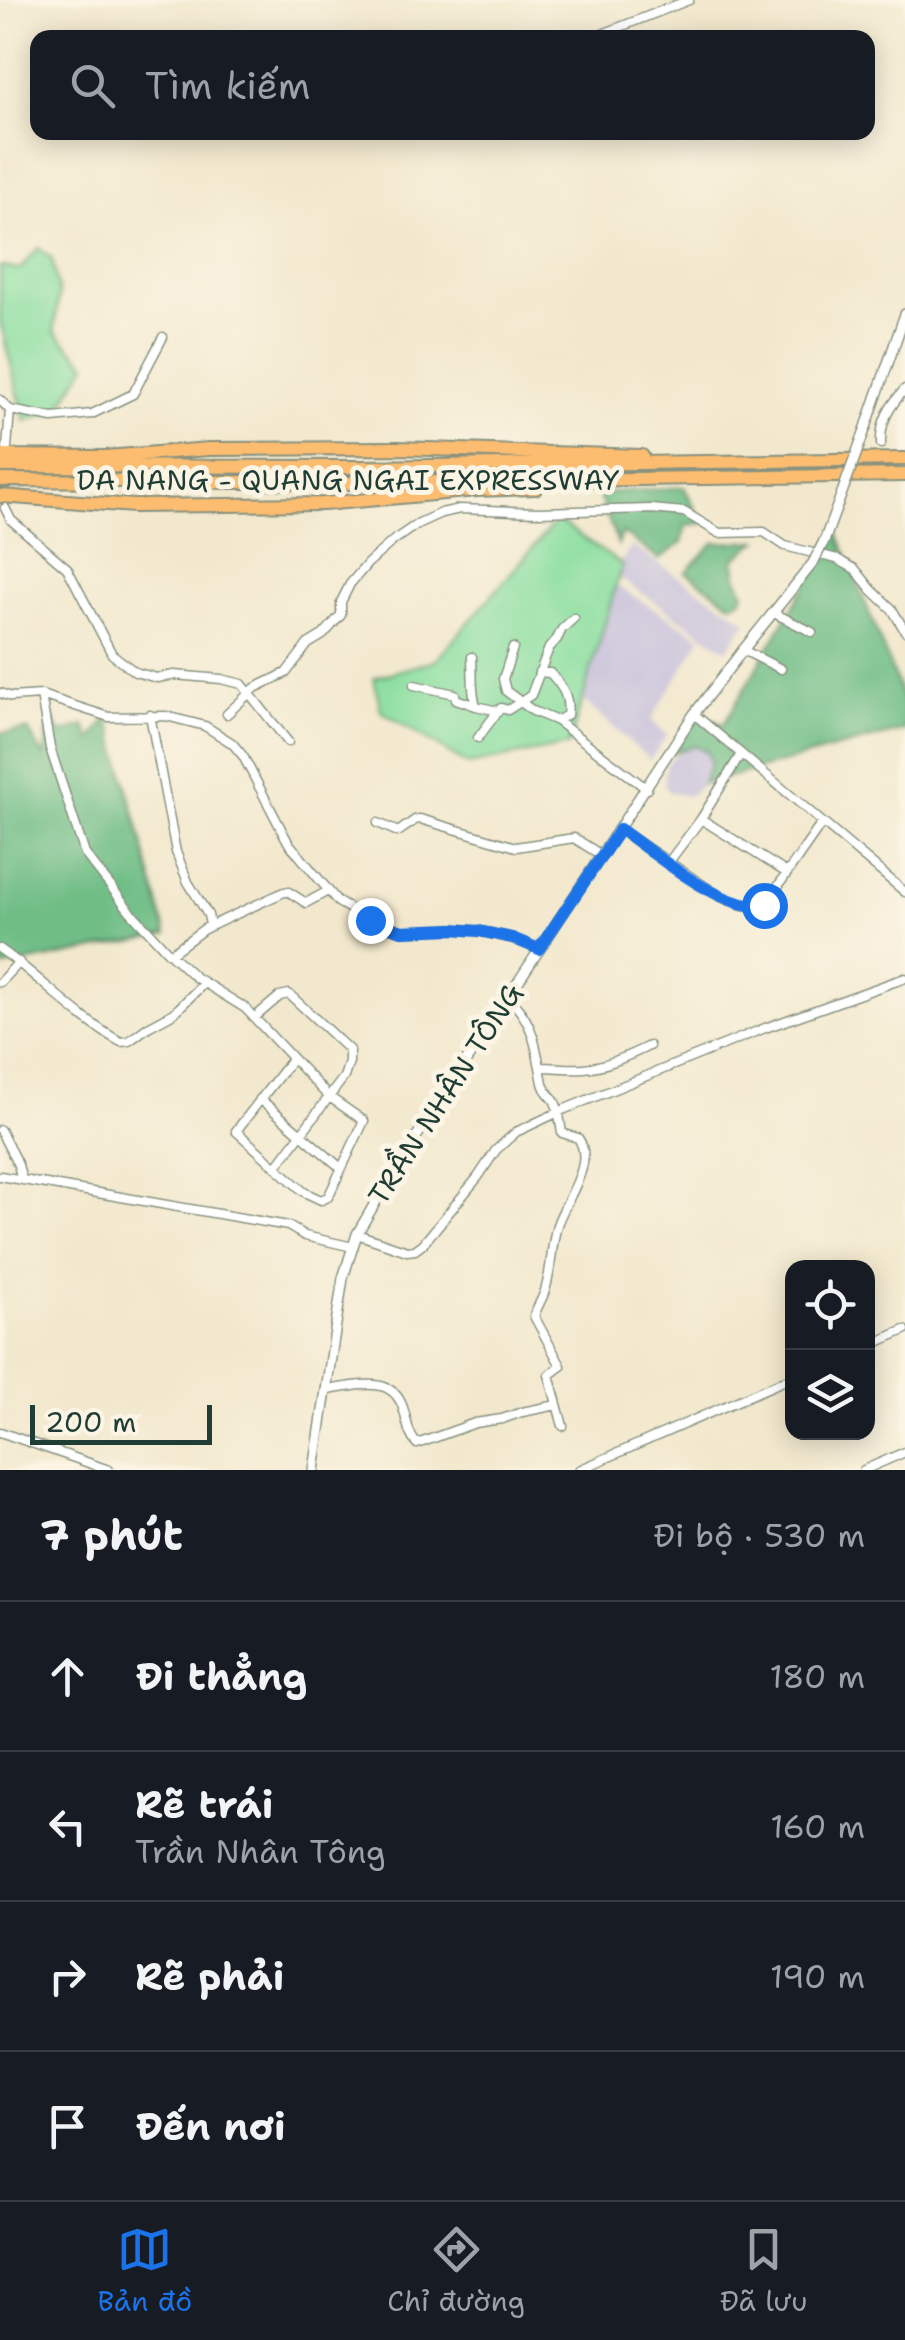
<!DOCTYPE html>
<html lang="vi">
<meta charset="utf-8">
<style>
:root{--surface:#171b24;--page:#242831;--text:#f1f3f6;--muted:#9ea1a6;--line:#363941;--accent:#1a73e8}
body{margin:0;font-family:"Shantell Sans",sans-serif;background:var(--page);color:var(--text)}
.controls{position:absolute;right:30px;bottom:30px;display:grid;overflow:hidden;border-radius:20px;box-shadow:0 5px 25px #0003}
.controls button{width:90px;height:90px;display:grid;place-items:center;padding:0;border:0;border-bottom:2px solid var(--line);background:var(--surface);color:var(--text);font:50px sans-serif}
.scale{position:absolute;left:30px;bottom:25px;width:182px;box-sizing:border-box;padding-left:10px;border:5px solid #1f3d34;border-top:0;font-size:28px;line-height:35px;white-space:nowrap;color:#1f3d34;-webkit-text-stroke:8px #fcf5e5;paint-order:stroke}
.stop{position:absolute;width:30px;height:30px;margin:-22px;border:8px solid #1a73e8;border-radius:50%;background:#fff}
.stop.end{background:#1a73e8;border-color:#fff;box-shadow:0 2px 10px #0008}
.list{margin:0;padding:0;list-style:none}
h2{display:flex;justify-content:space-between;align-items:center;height:130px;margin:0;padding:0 40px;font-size:42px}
h2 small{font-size:32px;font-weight:400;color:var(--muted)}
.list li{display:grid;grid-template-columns:65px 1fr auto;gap:30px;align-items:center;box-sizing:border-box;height:150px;padding:0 40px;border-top:2px solid var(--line)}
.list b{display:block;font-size:38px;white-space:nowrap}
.list p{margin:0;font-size:32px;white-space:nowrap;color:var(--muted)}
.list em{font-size:32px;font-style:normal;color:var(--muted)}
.icon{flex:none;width:55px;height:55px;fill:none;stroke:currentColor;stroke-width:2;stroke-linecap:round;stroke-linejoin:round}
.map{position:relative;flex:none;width:905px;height:1470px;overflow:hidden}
.search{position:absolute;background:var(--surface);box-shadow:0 5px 25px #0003;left:30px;right:30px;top:30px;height:110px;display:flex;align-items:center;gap:25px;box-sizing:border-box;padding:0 35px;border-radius:20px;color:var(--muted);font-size:38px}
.sheet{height:730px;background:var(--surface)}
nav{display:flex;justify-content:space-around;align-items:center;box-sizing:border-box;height:140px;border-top:2px solid var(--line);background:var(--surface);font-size:28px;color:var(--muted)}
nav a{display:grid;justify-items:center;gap:5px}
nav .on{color:var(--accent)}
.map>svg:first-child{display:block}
.industrial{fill:#c6c0da}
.green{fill:#8adea0;stroke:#548e6a;stroke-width:2.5}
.forest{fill:#6fbd86;stroke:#477d5d;stroke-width:2.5}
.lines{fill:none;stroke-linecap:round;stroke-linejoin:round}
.minor-tunnel{stroke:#c8c6ae;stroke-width:8;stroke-dasharray:8 4;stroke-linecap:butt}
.minor-casing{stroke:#889280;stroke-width:11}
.tertiary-casing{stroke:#889280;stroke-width:12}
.motorway-casing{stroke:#889280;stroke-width:16}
.minor{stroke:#fff;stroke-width:8}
.tertiary{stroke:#fff;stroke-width:9}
.motorway{stroke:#fcbd6f;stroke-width:12}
.tertiary-bridge-casing{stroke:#889280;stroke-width:12;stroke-linecap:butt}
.tertiary-bridge{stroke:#fff;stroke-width:9}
.route{stroke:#1a73e8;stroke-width:12}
.labels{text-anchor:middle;stroke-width:10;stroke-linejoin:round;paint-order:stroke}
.street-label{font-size:28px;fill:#1f3d34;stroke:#fcf5e5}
</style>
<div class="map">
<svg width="905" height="1470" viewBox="0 0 905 1470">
<rect width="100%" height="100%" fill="#fcf5e5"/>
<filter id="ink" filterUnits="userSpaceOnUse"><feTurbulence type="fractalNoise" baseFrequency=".01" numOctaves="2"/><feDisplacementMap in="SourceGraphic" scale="20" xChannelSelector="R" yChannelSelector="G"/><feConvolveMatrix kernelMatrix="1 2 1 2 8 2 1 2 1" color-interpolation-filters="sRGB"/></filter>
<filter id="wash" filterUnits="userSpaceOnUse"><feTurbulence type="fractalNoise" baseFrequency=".0048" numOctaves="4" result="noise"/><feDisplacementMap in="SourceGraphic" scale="40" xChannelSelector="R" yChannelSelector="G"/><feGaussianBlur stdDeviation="2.25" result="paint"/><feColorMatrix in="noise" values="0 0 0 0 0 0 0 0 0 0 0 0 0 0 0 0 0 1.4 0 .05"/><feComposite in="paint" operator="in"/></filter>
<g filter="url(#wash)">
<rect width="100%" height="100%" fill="#f2e8cd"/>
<path class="industrial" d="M632,546L747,621L727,650L613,574Z
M615,585L702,637L651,720L667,735L650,760L569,688Z
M694,746L707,751L711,763L708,780L688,796L669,792L665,787L664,776L668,761L686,747Z"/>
<path class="green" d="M39,248L52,259L59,294L54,331L87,364L59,410L25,421L0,321V266L19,270Z
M557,520L622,565L569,745L468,765L381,711L374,678L436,660Z"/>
<path class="forest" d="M684,487L703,523L686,525L682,543L659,559L623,533L618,544L598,493Z
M837,531L905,704V730L702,784L711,763L707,751L694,746L674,752L694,714L724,724Z
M758,541L734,559L737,577L744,593L741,599L732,604L686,572L714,543Z
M51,714L61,734L85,725L91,740L109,717L167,935L0,968V733L28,730L44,757Z"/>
</g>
<g filter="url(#ink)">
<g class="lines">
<path class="minor-tunnel" d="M5,508L6,463"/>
<g class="minor-casing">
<path id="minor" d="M592,38L689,0
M0,400L10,410L7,448
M10,410L53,418L92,414L133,394L163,337
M881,444C880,421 890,406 905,389
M5,508L11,520L67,568L112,654L135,672L157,678L174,675L221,679L242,684L288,742
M774,613L812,632
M513,648L503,679L506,691L533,711L557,721L647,789
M743,650L781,669
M472,657C473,674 471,690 476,706L498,711L501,708L508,710L531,695L549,648L557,639L562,629L574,618
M539,672L550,673C562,686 570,697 567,715L557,721
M414,685L455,694L456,699L476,706
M0,693L11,697L41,695L109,717L166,716L205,726L232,743L243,756L288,842L338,902L369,920L402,931L452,929L479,931L512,938L539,949
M41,695L50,748L85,854L130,911L167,951L195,977L245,1008L328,1096L364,1121L331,1191L328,1197L321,1200L304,1192L236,1131L292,1059
M227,714L255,688L286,673L308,644L323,635L341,615V602L350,584L368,563L394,540L419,523L441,513L460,509L538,512L651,509L684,512L719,533L764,532L785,546L837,559L855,569L872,590L892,609L905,631
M694,714L905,892
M150,715L176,852L188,882L208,915L210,925
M478,738L498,711
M701,819L787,873
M378,823L398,832L415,820L420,819L516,847L574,838L601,855
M619,829L718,895C732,902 754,912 767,902L822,823
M668,863L701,819L741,754
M0,949C42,978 76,1018 121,1042L129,1041L148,1027L174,1013L204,983
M170,954L204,929L284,892H289L306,903L328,891
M0,982L19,962
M507,997C535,1021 536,1049 543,1083C545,1093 551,1094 555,1102C560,1111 560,1124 562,1133L578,1138C596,1164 565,1200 557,1225C551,1245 552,1267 546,1287C544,1297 537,1306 534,1316L561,1366L549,1375L563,1426
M254,1018L280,996L289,994L349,1050V1062L344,1077L276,1167
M541,1067C555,1067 570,1069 584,1068C608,1066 628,1056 649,1046
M260,1099L341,1168
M0,1130L18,1165L22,1180
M0,1176L288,1226L305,1236L353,1247
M357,1234L407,1251L415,1250L423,1244L478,1177L496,1150L516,1132L565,1109L765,1028L905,978
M868,1346L905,1330
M326,1390C359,1386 396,1372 405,1415C408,1426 409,1436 417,1444L475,1423L502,1419L522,1412L557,1405
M0,1432L109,1470
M579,1470L792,1377
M864,1470L905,1452"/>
</g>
<g class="tertiary-casing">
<path id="tertiary" d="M865,430L905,314
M314,1470L343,1278L357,1234L392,1174L694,714L743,650L813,563"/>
</g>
<g class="motorway-casing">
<path id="motorway" d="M0,456L105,457L209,449L398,448L642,456
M0,466L359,467L905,459
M0,480L361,483L905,475
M0,496L134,506L323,504L477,490L536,488"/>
</g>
<use href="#minor" class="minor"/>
<use href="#tertiary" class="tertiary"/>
<use href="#motorway" class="motorway"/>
<g class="tertiary-bridge-casing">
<path id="tertiary-bridge" d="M813,563L825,539L865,430"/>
</g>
<use href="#tertiary-bridge" class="tertiary-bridge"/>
</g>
</g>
<g class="lines" filter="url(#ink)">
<path class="route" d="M370,920L402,931L452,929L479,931L512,938L539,949L620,829C652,852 725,913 764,905"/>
</g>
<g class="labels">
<g class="street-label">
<text x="348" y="490">DA NANG - QUANG NGAI EXPRESSWAY</text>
<text transform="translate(445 1094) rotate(-57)" y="10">TRẦN NHÂN TÔNG</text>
</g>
</g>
</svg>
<div class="controls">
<button><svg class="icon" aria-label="locate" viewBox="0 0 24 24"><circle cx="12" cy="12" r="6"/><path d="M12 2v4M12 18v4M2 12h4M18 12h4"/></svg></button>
<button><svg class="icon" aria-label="layers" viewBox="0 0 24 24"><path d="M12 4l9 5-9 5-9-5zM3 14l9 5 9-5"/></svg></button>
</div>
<div class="scale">200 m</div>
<div class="stop" style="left:764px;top:905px"></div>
<div class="stop end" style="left:370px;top:920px"></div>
<div class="search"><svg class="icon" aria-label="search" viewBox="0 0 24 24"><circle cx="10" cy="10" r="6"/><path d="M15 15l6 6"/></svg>Tìm kiếm</div>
</div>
<section class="sheet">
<h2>7 phút<small>Đi bộ · 530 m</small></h2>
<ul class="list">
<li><svg class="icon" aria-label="ahead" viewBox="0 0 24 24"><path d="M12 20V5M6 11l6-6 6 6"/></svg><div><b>Đi thẳng</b></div><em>180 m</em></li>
<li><svg class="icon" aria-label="left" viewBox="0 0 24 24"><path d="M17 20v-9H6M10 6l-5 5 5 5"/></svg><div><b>Rẽ trái</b><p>Trần Nhân Tông</p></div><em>160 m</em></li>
<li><svg class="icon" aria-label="right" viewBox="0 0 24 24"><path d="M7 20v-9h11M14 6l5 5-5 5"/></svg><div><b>Rẽ phải</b></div><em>190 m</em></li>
<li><svg class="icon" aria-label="arrive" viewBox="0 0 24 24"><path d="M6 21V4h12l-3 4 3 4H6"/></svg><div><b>Đến nơi</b></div></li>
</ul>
</section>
<nav>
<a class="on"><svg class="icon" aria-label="map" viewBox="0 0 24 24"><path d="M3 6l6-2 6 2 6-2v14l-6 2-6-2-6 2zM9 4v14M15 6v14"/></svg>Bản đồ</a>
<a><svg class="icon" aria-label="directions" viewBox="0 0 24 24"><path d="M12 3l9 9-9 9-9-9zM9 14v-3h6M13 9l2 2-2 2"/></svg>Chỉ đường</a>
<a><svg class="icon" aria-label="saved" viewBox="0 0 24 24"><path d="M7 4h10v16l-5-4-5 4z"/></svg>Đã lưu</a>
</nav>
